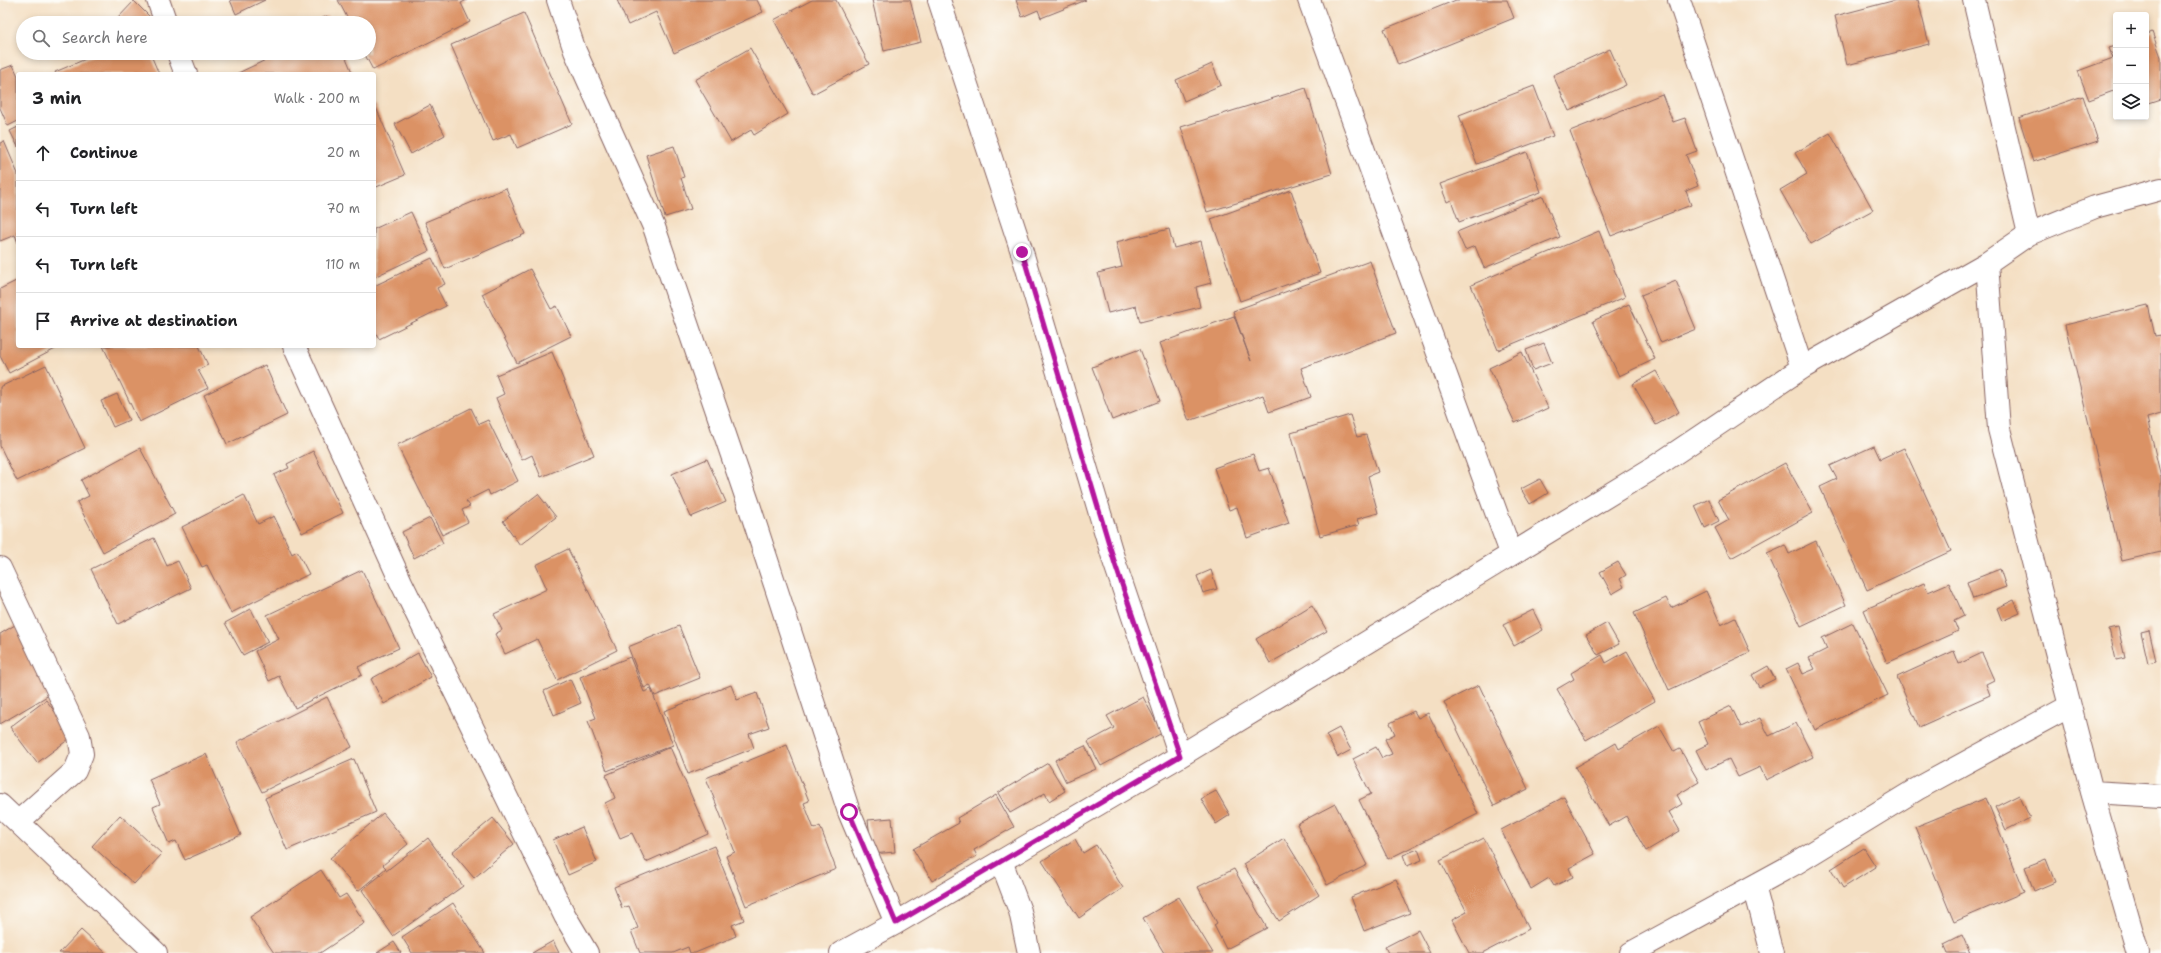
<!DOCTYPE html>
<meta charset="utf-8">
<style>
:root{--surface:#fff;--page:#f6f6f6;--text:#202124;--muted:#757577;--line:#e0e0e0}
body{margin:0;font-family:"Shantell Sans",sans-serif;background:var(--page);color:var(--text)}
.controls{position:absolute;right:12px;top:12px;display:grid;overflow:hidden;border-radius:4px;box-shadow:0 2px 6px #0003}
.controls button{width:36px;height:36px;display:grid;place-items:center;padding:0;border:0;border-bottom:1px solid var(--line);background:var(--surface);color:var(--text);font:20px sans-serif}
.stop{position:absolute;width:12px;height:12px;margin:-9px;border:3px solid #b5179e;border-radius:50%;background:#fff}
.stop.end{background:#b5179e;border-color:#fff;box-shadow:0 1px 4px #0008}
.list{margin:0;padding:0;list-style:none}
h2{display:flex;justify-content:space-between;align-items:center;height:52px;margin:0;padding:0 16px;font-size:17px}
h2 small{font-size:13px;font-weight:400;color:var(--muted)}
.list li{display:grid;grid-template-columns:26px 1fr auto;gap:12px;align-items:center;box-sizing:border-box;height:56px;padding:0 16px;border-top:1px solid var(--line)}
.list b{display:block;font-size:15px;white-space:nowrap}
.list em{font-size:13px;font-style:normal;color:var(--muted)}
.icon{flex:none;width:22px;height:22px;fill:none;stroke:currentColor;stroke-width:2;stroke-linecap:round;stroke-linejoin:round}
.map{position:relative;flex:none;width:2161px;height:953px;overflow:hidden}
.search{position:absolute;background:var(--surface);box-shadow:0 2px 6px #0003;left:16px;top:16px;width:360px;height:44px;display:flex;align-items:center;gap:10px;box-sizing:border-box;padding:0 14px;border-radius:22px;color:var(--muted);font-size:15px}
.panel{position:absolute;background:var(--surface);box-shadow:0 2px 6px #0003;left:16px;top:72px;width:360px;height:276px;border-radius:4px}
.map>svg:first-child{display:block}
.building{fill:#db9265}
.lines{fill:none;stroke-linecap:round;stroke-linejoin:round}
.minor-casing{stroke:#866260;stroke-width:24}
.minor{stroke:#fff;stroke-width:22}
.route{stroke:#b5179e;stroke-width:5}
</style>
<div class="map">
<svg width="2161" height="953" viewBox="0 0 2161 953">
<rect width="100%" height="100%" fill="#fdfcf7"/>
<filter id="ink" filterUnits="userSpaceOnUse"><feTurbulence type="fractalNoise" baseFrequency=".025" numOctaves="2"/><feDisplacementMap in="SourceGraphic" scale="8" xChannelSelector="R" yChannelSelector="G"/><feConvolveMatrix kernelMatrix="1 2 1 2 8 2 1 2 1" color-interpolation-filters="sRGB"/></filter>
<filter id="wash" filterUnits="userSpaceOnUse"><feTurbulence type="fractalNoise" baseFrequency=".012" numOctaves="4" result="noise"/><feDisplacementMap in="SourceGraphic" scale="16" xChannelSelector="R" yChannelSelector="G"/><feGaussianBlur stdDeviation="0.9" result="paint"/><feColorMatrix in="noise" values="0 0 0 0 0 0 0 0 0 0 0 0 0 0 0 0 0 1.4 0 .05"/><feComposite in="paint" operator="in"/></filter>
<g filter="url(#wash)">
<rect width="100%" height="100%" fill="#f4dfc3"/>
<g id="blocks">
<path class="building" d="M230,0H265L236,14Z
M338,0H467L461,3L470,22L373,70L364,53H369V23H350Z
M617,0H757L763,12L674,53L656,12L628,25Z
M812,0H836L869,64L813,94L774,20Z
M872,0H910L921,42L884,51Z
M1016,0H1086L1041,18L1038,10L1022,17Z
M1456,0H1507L1514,18L1398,65L1384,29Z
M1896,0H1918L1929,44L1847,65L1835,16Z
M134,1L151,18L146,23H121L117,19Z
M524,13L572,124L517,148L511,134L493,141L451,45Z
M327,16L330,23H312Z
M2152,32L2161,57V99L2146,104V35Z
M2116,46V90L2089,100L2078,71L2113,58L2109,48Z
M750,48L788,114L754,135L751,130L731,142L695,80Z
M1610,49L1626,85L1569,111L1553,75Z
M100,53H150L159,74H56L55,72Z
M270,53H344L352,72L348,74H236L272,57Z
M1212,64L1221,85L1184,101L1176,80Z
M13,65L18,76V121L8,126L0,108V70Z
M1534,86L1553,136L1477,164L1459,115Z
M1306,88L1332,174L1207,212L1181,127Z
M1662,94L1673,122L1685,118L1697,151L1686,155L1698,186L1686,191L1691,205L1611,236L1570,131Z
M2083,96L2098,141L2033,162L2019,118Z
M374,103L405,175L374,188Z
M430,105L445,135L411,154L395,124Z
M18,127V147L10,131Z
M1830,133L1873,210L1811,244L1780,190L1807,174L1795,153Z
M4,141L18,174V243L15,235L0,241V143Z
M674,146L684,177L681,178L691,209L665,217L646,155Z
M1527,152L1541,192L1459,222L1451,200L1447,202L1440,184Z
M506,188L525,234L445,269L425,222Z
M1291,190L1320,273L1240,301L1211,219Z
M1543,196L1560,237L1484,268L1475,246L1465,250L1457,232Z
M411,212L429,251L374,277V229Z
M1169,229L1174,248L1201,241L1211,283L1196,287L1200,307L1140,322L1136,306L1108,313L1098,273L1122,267L1116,242Z
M1599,231L1625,297L1498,350L1471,285Z
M432,258L445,284L437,288L446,306L379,339L374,329V286Z
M1370,261L1396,333L1301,368L1311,397L1269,412L1263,395L1189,421L1160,343L1234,316L1251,361L1233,311Z
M530,269L551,309L557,306L571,336L517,363L482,294Z
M18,280V346H61L9,373L0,356V289Z
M1676,281L1696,329L1661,343L1641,295Z
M1629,304L1655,359L1619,376L1593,321Z
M2148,305L2155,336L2161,335V414L2147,418L2161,477V552L2122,561L2065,325Z
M1544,343L1552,363L1533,370L1526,350Z
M103,346H199L208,365L198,370L208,388L139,422Z
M1140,349L1160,401L1112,420L1092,367Z
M552,352L594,455L541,477L532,455L522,460L496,398L504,394L496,375Z
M1522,352L1548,408L1515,423L1489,368Z
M46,365L85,448L17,481L0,446V387Z
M265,365L287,415L227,444L204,395Z
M1656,371L1679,412L1656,425L1633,384Z
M117,394L129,420L113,427L101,401Z
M471,408L479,424L488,420L518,481L490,495L488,490L466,501L470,506L462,510L468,522L442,535L397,445Z
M1350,415L1357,437L1366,435L1378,472L1368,476L1378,513L1357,519L1359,525L1320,536L1291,433Z
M1874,446L1880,459L1904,448L1951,551L1867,590L1820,487L1837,479L1830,466Z
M140,448L175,514L103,552L77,502L89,496L81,480Z
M313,451L343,513L302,533L274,475L289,468L287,464Z
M1253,454L1259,471L1269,468L1289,523L1247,538L1237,507L1229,510L1214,468Z
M707,459L726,502L691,517L672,474Z
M1785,463L1813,513L1731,558L1715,528L1729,520L1718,500Z
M1540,479L1548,493L1530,504L1521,489Z
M538,494L556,517L520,545L503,521Z
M244,495L258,524L274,516L292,554L297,551L309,574L231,613L207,565L202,567L182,527Z
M1709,499L1719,521L1705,528L1695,506Z
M430,518L443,543L414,558L402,532Z
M154,538L167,566L178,561L191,588L118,624L91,569Z
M1816,541L1846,605L1801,626L1767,553L1785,545L1789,554Z
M568,549L617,650L557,680L537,639L505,654L495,634L502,630L494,614L547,589L536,565Z
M1618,562L1626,575L1620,579L1624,587L1612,594L1600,572Z
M2000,569L2006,587L1973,599L1967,582Z
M362,570L399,648L358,667L362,675L295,708L279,676L269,681L255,651L279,639L267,615Z
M1211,570L1217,589L1203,593L1197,576Z
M1924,583L1928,592L1949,583L1964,616L1954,621L1958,631L1887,663L1864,610Z
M1706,591L1721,625L1735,618L1750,652L1669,690L1634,613L1666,598L1671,608Z
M2014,600L2020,613L2002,621L1997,608Z
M1312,605L1327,631L1270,663L1256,639Z
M251,609L268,642L243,655L225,623Z
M1533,610L1543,630L1514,646L1503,625Z
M1607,623L1619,644L1598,655L1586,635Z
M1853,623L1888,695L1815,730L1786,669L1798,663L1803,674L1815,669L1809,658L1827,649L1822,638Z
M15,625L54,692L0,724V634Z
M679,626L700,678L655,696L650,685L644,688L628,647Z
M2118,627L2125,658L2116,660L2109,629Z
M2149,630L2156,661L2148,663L2141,632Z
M1627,651L1655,701L1586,740L1557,689L1574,679L1571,673L1602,655L1606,663Z
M1954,651L1959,664L1982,653L1994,680L1986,684L1990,695L1919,727L1897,677Z
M418,653L431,677L384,704L371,679Z
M630,657L644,692L651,689L673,745L607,771L588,721L596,718L580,677Z
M1768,666L1775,679L1759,687L1752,675Z
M570,679L581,703L554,715L544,691Z
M731,685L737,700L757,693L769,727L749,734L754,748L688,774L664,711Z
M1479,685L1528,789L1494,806L1444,702Z
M327,697L352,747L262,792L237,742Z
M1143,697L1162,733L1101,766L1088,742L1114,728L1107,716Z
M46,700L73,736L37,763L10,727Z
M1731,706L1741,727L1760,718L1769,736L1796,723L1813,757L1766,780L1760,767L1738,777L1729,759L1706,770L1696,750L1708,744L1698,722Z
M1414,711L1418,718L1428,713L1478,814L1388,859L1359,800L1371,794L1353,759L1376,747L1382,758L1392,754L1385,739L1395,734L1390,723Z
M1659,726L1674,752L1680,749L1699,782L1677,795L1682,804L1669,812L1680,831L1646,851L1626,816L1609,826L1575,767L1616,743L1619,749Z
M1339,728L1351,750L1338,757L1326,735Z
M787,745L809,801L804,803L814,829L820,826L836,869L746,906L726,856L735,852L706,778Z
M1085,746L1096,769L1066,782L1055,760Z
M670,747L708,834L646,862L632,833L620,838L605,803L615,798L606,775Z
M206,754L241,835L185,860L176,841L169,844L153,807L160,804L149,779Z
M354,759L376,812L287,850L265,798Z
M1048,763L1065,791L1049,801L1045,793L1010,813L998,793Z
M1216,791L1230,815L1216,824L1201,799Z
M996,795L1014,827L974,850L977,856L932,881L913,849L959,823L957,818Z
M2019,795L2030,818L2006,830L1995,807Z
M1564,797L1595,854L1569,868L1573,877L1554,886L1549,878L1531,889L1501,830Z
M1986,798L2024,892L1954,922L1915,827Z
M1335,804L1367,865L1327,885L1297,824Z
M383,813L408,844L383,865L386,868L358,891L330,858Z
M120,815L162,854L134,884L92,846Z
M493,818L514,844L474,878L452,852Z
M892,818L895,852L872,854L868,820Z
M582,827L597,862L568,875L553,840Z
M428,838L463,886L393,936L362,890Z
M1284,838L1319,895L1279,921L1243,864Z
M1484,838L1529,929L1483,953H1469L1452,920L1467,912L1440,860Z
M1075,839L1083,853L1096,845L1123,888L1079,918L1042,861Z
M714,846L744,920L732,925L736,936L695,953H690L688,947L673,953H640L631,931L638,928L629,906L622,908L614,887Z
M1864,848L1876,867L1843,888L1831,869Z
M1418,849L1422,860L1407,866L1403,855Z
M2046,859L2055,882L2034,891L2025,867Z
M1234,869L1267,928L1226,949L1214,925L1217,923L1198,887Z
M321,870L339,898L346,894L365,923L320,953H274L250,917Z
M1396,879L1410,913L1364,931L1351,897Z
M1179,897L1213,953H1164L1143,918Z
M453,903L485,953H412L402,937Z
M81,930L106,953H59Z
M1418,930L1430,953H1388L1385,947Z
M1962,935L1970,953H1948L1944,944Z
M553,941L559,953H532Z
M394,942L401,953H377Z"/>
</g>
</g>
<g filter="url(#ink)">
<use href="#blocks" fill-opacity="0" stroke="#866260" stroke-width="1"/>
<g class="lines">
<g class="minor-casing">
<path id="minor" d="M158,0L166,23
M558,0L575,51L654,227L749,505L849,812L896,923
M939,0L1022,252L1115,564L1180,756
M1309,0L1511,553
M1679,0L1802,368
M1974,0L2029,234
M178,53L186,74
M1987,263L1999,429L2092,792L2138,953
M294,346L401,582L565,916L587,953
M0,568L79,736L82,754L75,771L18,822
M2092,792L2161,796
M0,805L156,953
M1001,861L1020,911L1029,953
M1754,886L1772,953
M841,953L896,923L1180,756L1653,468L1802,368L1987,263L2029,234L2095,207L2161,189
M1631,953L1796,863L1917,789L2070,706"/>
</g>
<use href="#minor" class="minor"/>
</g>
</g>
<g class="lines" filter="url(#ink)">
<path class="route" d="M849,812L896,923L1180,756L1115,564L1022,252"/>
</g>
</svg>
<div class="controls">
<button>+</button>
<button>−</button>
<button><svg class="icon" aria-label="layers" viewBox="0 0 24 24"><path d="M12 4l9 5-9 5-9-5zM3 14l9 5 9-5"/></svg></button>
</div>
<div class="stop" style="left:849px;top:812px"></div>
<div class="stop end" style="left:1022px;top:252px"></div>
<div class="search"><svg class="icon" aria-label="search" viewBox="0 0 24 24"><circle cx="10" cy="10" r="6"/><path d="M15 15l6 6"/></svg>Search here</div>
<section class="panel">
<h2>3 min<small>Walk · 200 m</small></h2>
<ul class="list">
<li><svg class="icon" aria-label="ahead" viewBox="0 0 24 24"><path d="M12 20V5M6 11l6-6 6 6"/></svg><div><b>Continue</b></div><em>20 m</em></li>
<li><svg class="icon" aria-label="left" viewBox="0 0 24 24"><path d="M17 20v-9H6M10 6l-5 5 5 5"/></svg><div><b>Turn left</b></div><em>70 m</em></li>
<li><svg class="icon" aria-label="left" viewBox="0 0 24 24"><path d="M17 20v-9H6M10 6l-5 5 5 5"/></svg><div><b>Turn left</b></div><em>110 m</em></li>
<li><svg class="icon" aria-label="arrive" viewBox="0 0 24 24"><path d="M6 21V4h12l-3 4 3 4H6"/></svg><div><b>Arrive at destination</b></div></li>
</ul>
</section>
</div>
